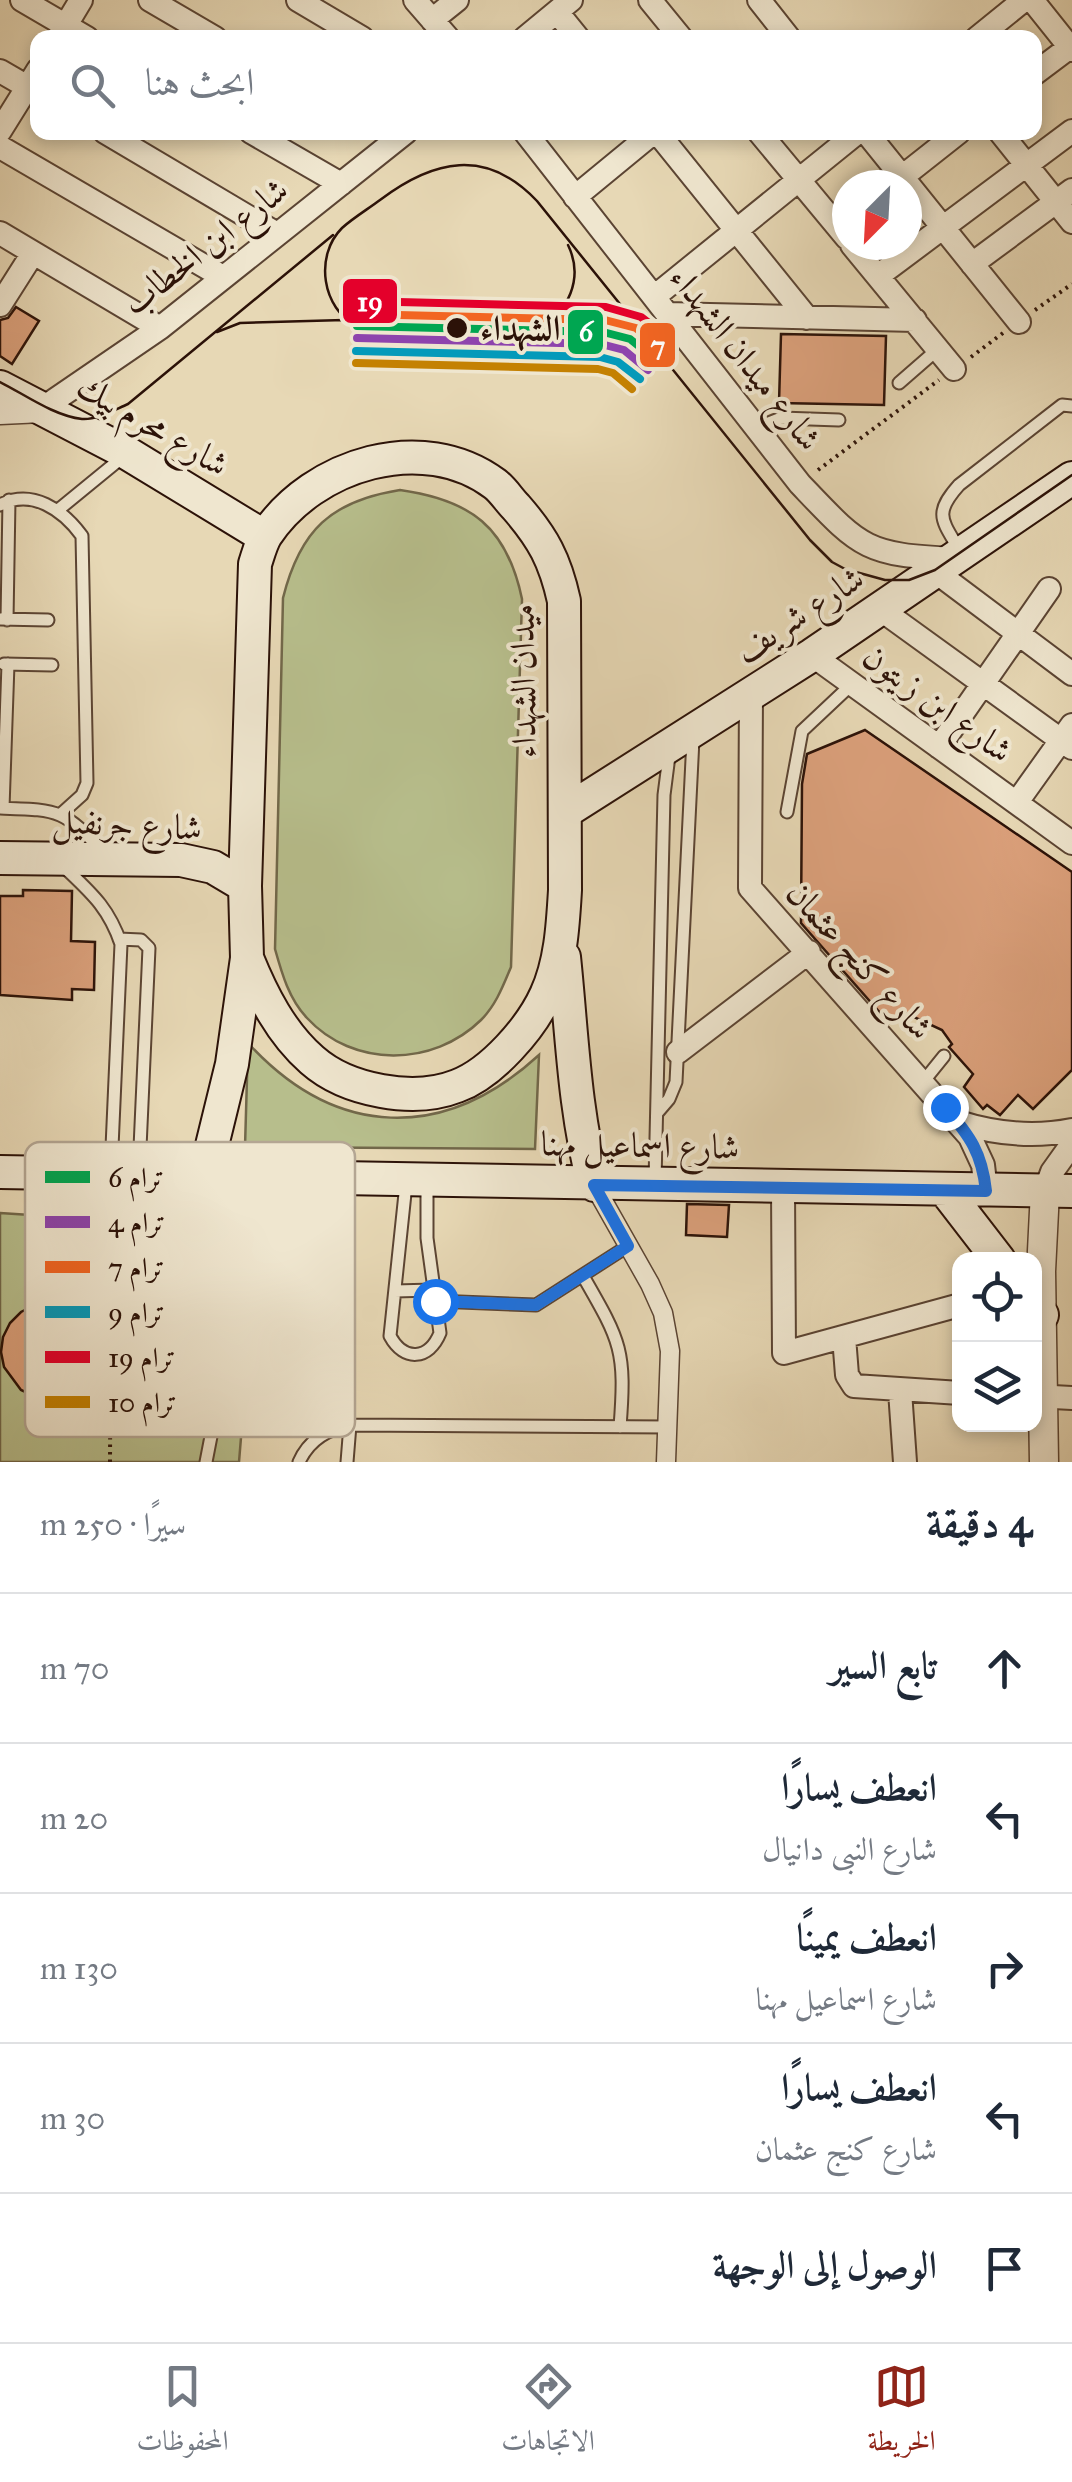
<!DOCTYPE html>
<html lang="ar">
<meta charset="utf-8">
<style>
:root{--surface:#fff;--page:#f2f2f3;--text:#1f2937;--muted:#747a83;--line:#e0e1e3;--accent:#8f2418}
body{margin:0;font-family:"IM FELL Great Primer",Amiri,serif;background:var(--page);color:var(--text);direction:rtl}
.controls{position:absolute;right:30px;bottom:30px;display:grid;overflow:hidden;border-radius:20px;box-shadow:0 5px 15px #0003}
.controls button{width:90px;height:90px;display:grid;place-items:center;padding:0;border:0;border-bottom:2px solid var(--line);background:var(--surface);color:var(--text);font:50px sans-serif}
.compass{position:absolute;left:832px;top:170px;width:90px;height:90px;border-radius:50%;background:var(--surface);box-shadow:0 5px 15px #0003;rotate:204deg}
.stop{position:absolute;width:30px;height:30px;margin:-22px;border:8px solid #1a73e8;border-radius:50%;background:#fff}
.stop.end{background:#1a73e8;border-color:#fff;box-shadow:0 2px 10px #0008}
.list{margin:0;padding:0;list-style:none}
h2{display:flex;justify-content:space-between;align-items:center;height:130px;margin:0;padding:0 40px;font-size:42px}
h2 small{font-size:32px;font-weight:400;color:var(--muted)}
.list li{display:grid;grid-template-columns:65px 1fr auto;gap:30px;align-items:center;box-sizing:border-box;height:150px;padding:0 40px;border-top:2px solid var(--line)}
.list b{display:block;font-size:38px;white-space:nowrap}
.list p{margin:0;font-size:32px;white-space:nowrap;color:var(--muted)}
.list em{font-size:32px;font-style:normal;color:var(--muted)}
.icon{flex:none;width:55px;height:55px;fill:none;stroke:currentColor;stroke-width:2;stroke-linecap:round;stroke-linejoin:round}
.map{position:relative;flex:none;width:1072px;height:1462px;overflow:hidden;direction:ltr}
.search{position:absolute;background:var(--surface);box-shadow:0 5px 15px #0003;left:30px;right:30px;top:30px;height:110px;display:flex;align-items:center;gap:25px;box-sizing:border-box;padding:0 35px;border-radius:20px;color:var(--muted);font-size:38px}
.sheet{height:880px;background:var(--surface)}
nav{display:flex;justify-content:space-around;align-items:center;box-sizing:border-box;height:140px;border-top:2px solid var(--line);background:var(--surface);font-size:28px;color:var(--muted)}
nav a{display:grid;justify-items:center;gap:5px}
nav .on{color:var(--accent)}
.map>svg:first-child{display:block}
.green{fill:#b7be8c;stroke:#72684a;stroke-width:2.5}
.building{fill:#dba07b;stroke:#2c1208;stroke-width:2.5}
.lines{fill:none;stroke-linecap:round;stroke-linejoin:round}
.service-casing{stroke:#5b4433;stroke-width:15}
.pedestrian-casing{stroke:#5b4433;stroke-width:21}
.minor-casing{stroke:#5b4433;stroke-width:26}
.tertiary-casing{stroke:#5b4433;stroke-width:31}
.secondary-casing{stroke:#2c1208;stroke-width:36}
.path{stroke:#2c1208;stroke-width:4;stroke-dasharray:2.5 5;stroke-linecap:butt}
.service{stroke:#efe6cf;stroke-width:11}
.pedestrian{stroke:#efe6cf;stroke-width:18}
.minor{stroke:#efe6cf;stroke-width:22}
.tertiary{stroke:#efe6cf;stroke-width:28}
.secondary{stroke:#efe6cf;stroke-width:32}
.tram{stroke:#2c1208;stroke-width:2.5}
.tram-1-casing{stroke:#efe6cf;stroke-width:15}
.tram-2-casing{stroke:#efe6cf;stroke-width:15}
.tram-3-casing{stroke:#efe6cf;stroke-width:15}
.tram-4-casing{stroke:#efe6cf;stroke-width:15}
.tram-5-casing{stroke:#efe6cf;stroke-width:15}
.tram-6-casing{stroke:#efe6cf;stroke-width:15}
.tram-1{stroke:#00a651;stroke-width:8}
.tram-2{stroke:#8e44ad;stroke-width:8}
.tram-3{stroke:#f26522;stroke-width:8}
.tram-4{stroke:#049aba;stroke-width:8}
.tram-5{stroke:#e4002b;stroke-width:8}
.tram-6{stroke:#c48102;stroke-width:8}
.route{stroke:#1a73e8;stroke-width:12}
.stop-dot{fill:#2c1208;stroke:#efe6cf;stroke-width:4}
.labels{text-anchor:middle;stroke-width:8;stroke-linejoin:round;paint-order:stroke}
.street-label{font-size:35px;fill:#2c1208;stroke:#efe6cf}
.stop-label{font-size:35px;font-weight:bold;fill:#2c1208;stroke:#efe6cf;text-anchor:start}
.key{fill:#efe6cf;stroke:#b4a693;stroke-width:2.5}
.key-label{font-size:28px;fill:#2c1208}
.line-badge{stroke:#efe6cf;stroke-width:4}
.badge-label{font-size:28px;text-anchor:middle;font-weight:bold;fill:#fff}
</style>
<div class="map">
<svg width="1072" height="1462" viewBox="0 0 1072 1462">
<rect width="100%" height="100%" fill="#e7d8b5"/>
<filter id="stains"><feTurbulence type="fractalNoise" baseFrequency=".002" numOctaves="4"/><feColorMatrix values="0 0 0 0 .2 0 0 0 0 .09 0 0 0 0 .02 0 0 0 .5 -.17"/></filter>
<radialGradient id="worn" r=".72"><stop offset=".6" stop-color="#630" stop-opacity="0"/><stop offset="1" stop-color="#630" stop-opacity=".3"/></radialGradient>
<path class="green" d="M400,490C471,500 507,527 522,599L511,967C503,986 496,1005 481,1020C433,1067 353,1068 307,1018C289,999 282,974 275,949L283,598C300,530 331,501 400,490Z
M248,1043C336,1139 444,1142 539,1055L535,1149L245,1147Z
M0,1213L258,1230L239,1462H0Z"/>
<path class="building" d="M16,307L39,321L12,364L0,356V320L8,318Z
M781,334L886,336L884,405L779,403Z
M865,730L1072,872V1070L1033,1109L1018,1095L1000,1115L987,1105L983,1109L964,1087L973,1074L949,1047L952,1044L942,1030L901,1011L889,1023L801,923L802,784L807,754Z
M23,890L72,891L71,941L95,942L94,990L72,989V1000L0,995V896H23Z
M687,1204L729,1205L727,1237L686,1235Z
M77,1300L78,1337H68V1368L75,1369L76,1401L34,1396L21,1390L4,1367L1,1352L3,1337L10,1323L21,1312L35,1305Z"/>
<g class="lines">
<g class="service-casing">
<path id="service" d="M899,383L938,349
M756,428L781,418L839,420
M0,505C32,488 63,510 82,536L87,783L82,795L62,813
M58,510L124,456
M960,551C942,520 933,514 959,485L1062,405L1072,406
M0,619L48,620
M7,620L9,500
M4,664L52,665
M0,808C60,810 63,809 104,853
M3,808L8,664
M787,812L802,731L852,684
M62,865C90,892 108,906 121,944L111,1170
M119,939L141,940L149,948L139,1170
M923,1082L944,1056
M657,1113L669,1099L676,1082L693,739
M655,1181L664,795L669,756
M406,1184L390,1336C404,1362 429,1360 440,1333L427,1238V1182
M583,1276C621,1342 626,1350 620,1427
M395,1291L433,1290
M435,1301L536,1305L628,1246
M325,1432L328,1230
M206,1462L236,1308L238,1248L231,1179
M299,1462C309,1440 326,1429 350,1425L669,1427
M347,1462L350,1425"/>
</g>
<g class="pedestrian-casing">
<path id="pedestrian" d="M594,1185L650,1284L663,1313L670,1351L666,1462"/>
</g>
<g class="minor-casing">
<path id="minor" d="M22,0L87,38
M150,0L215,38
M298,0L362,38
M415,0L448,38
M650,0L681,38
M759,0L789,38
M1032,0L1072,50
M557,12L578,38
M432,20L457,0
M60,35L81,0
M525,38L571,0
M977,38L1024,0
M0,71L38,93
M1034,74L1070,47
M0,131L38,70
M105,132L277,234
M251,132L341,184
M525,132L800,484C860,547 864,555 954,559
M657,132L807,318
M759,132L847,238
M866,132L1019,322
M1000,132L1072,222
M0,147L223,277
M902,177L959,132
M575,197L654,132
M0,233L160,328
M852,245L954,369
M972,264L1072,190
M878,276L1072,131
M654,297L858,132
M0,305L33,253
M667,314L915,320
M43,408L160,328L406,132
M936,572L1072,674
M880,609L1072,748
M812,655L1072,843
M751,693L750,888L970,1137L983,1165L986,1191
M939,747L1049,589
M1017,802L1072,725
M678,1052L809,952
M958,1122C996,1134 1032,1138 1072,1130
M783,1188L784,1353L960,1305
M1045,1191L1052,1172L1072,1144
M844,1337L847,1375L854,1386L960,1393
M900,1391L905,1462
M1034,1396L1072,1398"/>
</g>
<g class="tertiary-casing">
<path id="tertiary" d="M0,410L43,408
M1044,1462L1041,1271L1045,1191"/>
</g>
<g class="secondary-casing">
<path id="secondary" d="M0,387L127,453L265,537
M565,812L812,655L1072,478
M0,858L181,860L213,867L245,886
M564,957C572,1033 574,1110 594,1185
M0,1172L1072,1191
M205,1174L232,1064L247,958L245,886L255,564C258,555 261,543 266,535C313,464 423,430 495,484C503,490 509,500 516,507C543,538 555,560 564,601L565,890C563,924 561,963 546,995C531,1028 492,1073 457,1086C414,1103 347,1091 312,1060C281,1033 262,995 247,958
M945,1190L999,1260
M1034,1306L1042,1315"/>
</g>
<path class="path" d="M1035,310L1072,284
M971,357L1003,333
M818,470L939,380
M110,1462L111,1243"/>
<use href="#service" class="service"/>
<use href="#pedestrian" class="pedestrian"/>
<use href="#minor" class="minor"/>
<use href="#tertiary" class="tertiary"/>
<use href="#secondary" class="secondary"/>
<path class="tram" d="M357,326C322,309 314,256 342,228C353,218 368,209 380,200C433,160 486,147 537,201L810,540L832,562L845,569L885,580H909L935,570L1072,475
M537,328C569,313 584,278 568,245
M217,332L240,323L344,320L605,326L632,334L647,343
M0,382C24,394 54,416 82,419C97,420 114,410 128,404L333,235"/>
<g class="tram-1-casing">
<path id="tram-1" d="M357,326L603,332L630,339L656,360"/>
</g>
<g class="tram-2-casing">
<path id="tram-2" d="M357,338L601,344L624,350L648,370"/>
</g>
<g class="tram-3-casing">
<path id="tram-3" d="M357,314L605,320L636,328L664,350"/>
</g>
<g class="tram-4-casing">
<path id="tram-4" d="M356,351L600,357L618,362L640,379"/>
</g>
<g class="tram-5-casing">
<path id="tram-5" d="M358,301L606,307L641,317L672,341"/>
</g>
<g class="tram-6-casing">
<path id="tram-6" d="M356,363L598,369L613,373L632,389"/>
</g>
<use href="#tram-1" class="tram-1"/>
<use href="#tram-2" class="tram-2"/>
<use href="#tram-3" class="tram-3"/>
<use href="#tram-4" class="tram-4"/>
<use href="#tram-5" class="tram-5"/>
<use href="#tram-6" class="tram-6"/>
</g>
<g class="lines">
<path class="route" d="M435,1301L536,1305L628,1246L594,1185L986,1191C982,1153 970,1136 945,1107"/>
</g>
<circle class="stop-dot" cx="457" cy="328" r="12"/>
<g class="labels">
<g class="street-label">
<text transform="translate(205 246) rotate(-38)" y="12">شارع ابن الخطاب</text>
<text transform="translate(746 358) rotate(52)" y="12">شارع ميدان الشهداء</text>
<text transform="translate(153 425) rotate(30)" y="12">شارع محرم بيك</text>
<text transform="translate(799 614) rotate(-33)" y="12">شارع شريف</text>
<text transform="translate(523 681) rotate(-91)" y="12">ميدان الشهداء</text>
<text transform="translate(938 703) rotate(36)" y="12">شارع ابن زيتون</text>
<text transform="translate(127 824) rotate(3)" y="12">شارع جرنفيل</text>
<text transform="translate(860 960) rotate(48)" y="12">شارع كنج عثمان</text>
<text transform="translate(640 1145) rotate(1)" y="12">شارع اسماعيل مهنا</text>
</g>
<g class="stop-label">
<text x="480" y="340">الشهداء</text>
</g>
</g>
<rect x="25" y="1142" width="330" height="295" rx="15" class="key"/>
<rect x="45" y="1171" width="45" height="12" fill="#00a651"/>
<rect x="45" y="1216" width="45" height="12" fill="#8e44ad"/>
<rect x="45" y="1261" width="45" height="12" fill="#f26522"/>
<rect x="45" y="1306" width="45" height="12" fill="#049aba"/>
<rect x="45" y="1351" width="45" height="12" fill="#e4002b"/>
<rect x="45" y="1396" width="45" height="12" fill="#c48102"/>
<g class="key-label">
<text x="108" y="1187">ترام 6</text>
<text x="108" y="1232">ترام 4</text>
<text x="108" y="1277">ترام 7</text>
<text x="108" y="1322">ترام 9</text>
<text x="108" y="1367">ترام 19</text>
<text x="108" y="1412">ترام 10</text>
</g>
<g class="line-badge">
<rect x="341" y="277" width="58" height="48" rx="10" fill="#e4002b"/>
<rect x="566" y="308" width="39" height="48" rx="10" fill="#00a651"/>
<rect x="638" y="321" width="39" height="48" rx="10" fill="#f26522"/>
</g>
<g class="badge-label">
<text x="370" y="311">19</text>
<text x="586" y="341">6</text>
<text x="658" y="355">7</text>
</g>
<rect width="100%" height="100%" filter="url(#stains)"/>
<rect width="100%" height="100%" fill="url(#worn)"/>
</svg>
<div class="controls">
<button><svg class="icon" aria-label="locate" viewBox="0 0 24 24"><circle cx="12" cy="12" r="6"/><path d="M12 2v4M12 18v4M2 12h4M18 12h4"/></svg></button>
<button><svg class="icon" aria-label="layers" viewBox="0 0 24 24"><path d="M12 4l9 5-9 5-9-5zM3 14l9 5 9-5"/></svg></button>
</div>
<svg class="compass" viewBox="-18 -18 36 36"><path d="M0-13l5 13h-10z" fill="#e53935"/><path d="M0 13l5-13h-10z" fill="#747a83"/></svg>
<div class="stop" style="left:435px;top:1301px"></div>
<div class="stop end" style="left:945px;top:1107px"></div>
<div class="search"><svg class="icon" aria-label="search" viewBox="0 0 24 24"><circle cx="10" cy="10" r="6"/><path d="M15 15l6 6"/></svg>ابحث هنا</div>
</div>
<section class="sheet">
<h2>4 دقيقة<small>سيرًا · 250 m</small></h2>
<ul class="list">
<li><svg class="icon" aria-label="ahead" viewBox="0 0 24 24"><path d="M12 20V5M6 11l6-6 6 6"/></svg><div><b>تابع السير</b></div><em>70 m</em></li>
<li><svg class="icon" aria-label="left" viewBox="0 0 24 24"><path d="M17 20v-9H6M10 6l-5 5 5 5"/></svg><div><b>انعطف يسارًا</b><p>شارع النبى دانيال</p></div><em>20 m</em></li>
<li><svg class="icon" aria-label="right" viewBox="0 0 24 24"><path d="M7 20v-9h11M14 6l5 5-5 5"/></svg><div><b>انعطف يمينًا</b><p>شارع اسماعيل مهنا</p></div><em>130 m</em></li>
<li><svg class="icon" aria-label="left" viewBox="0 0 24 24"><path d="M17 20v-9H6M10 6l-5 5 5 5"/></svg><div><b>انعطف يسارًا</b><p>شارع كنج عثمان</p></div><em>30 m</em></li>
<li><svg class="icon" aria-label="arrive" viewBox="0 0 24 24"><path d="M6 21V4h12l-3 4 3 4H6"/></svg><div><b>الوصول إلى الوجهة</b></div></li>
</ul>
</section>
<nav>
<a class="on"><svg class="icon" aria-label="map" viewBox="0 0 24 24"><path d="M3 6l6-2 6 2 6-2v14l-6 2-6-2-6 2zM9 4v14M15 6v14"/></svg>الخريطة</a>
<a><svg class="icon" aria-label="directions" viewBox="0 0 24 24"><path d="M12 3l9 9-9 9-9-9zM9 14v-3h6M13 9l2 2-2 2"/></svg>الاتجاهات</a>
<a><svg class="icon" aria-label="saved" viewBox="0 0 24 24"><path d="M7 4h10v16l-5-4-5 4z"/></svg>المحفوظات</a>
</nav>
